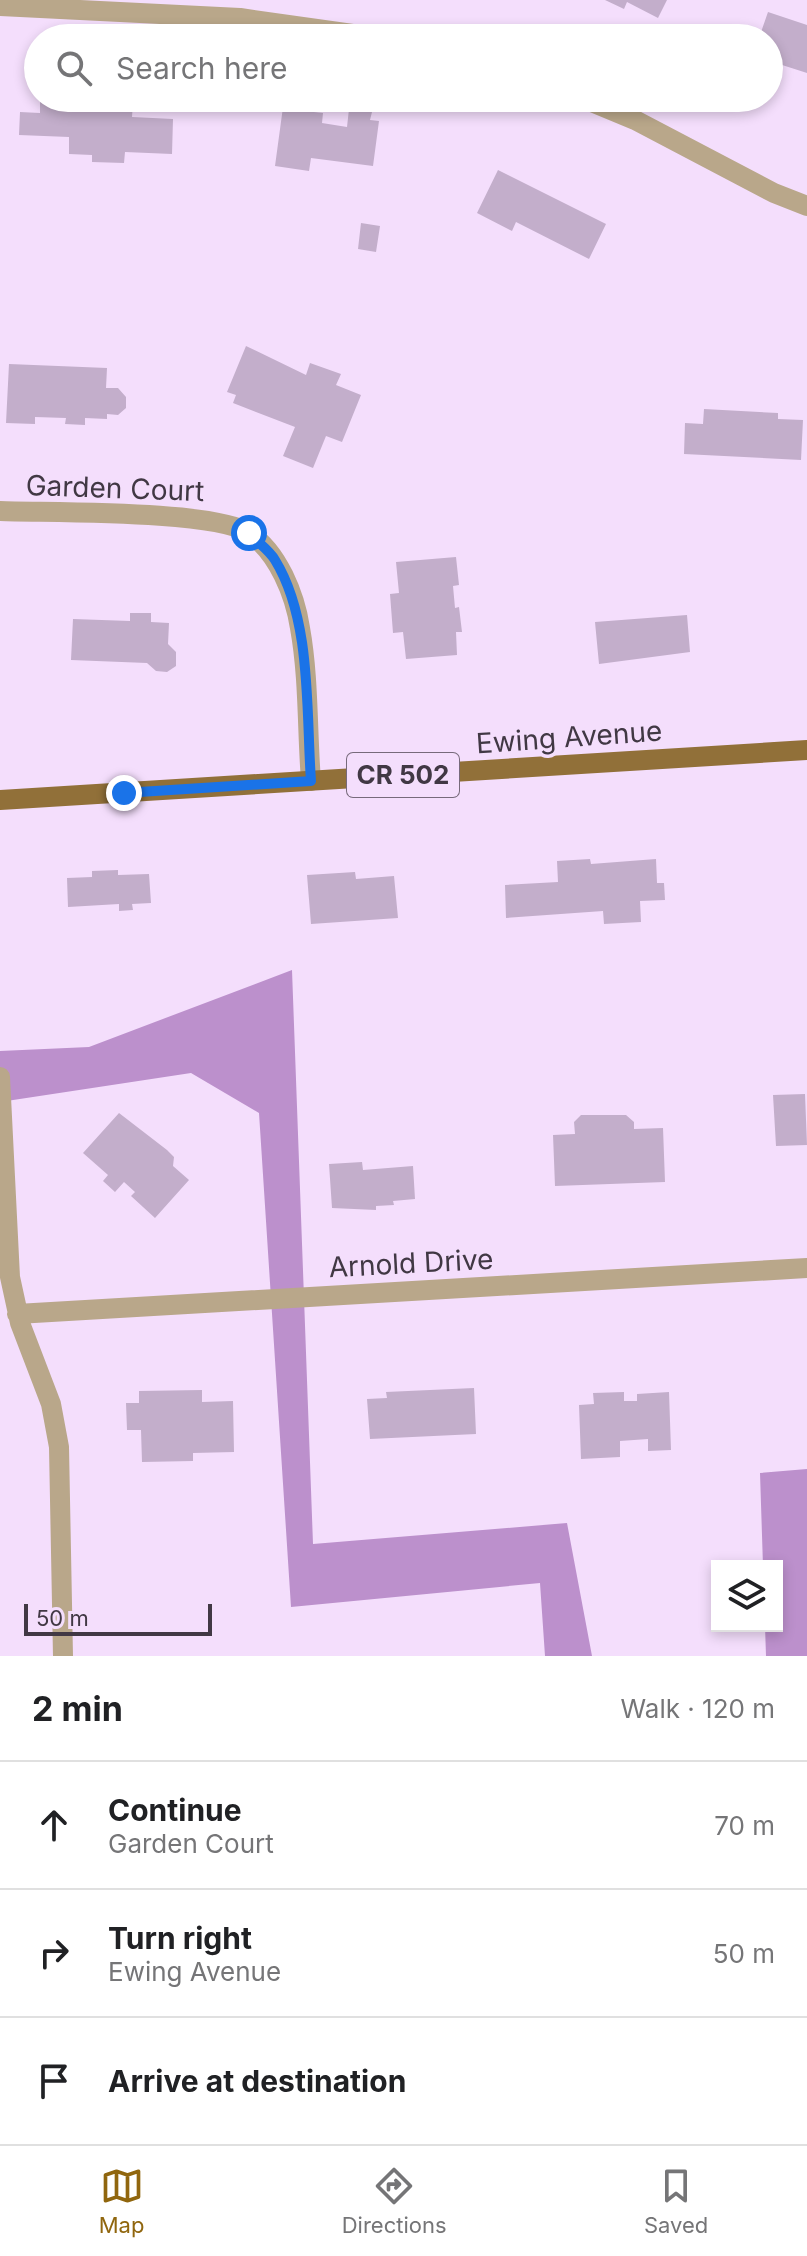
<!DOCTYPE html>
<meta charset="utf-8">
<style>
:root{--surface:#fff;--page:#f6f6f6;--text:#202124;--muted:#757577;--line:#e0e0e0;--accent:#90660e}
body{margin:0;font-family:Inter,sans-serif;background:var(--page);color:var(--text)}
.controls{position:absolute;right:24px;bottom:24px;display:grid;overflow:hidden;border-radius:0px;box-shadow:0 4px 12px #0003}
.controls button{width:72px;height:72px;display:grid;place-items:center;padding:0;border:0;border-bottom:2px solid var(--line);background:var(--surface);color:var(--text);font:40px sans-serif}
.scale{position:absolute;left:24px;bottom:20px;width:188px;box-sizing:border-box;padding-left:8px;border:4px solid #413844;border-top:0;font-size:22px;line-height:28px;white-space:nowrap;color:#413844;-webkit-text-stroke:6px #f4defc;paint-order:stroke}
.stop{position:absolute;width:24px;height:24px;margin:-18px;border:6px solid #1a73e8;border-radius:50%;background:#fff}
.stop.end{background:#1a73e8;border-color:#fff;box-shadow:0 2px 8px #0008}
.list{margin:0;padding:0;list-style:none}
h2{display:flex;justify-content:space-between;align-items:center;height:104px;margin:0;padding:0 32px;font-size:34px}
h2 small{font-size:26px;font-weight:400;color:var(--muted)}
.list li{display:grid;grid-template-columns:52px 1fr auto;gap:24px;align-items:center;box-sizing:border-box;height:128px;padding:0 32px;border-top:2px solid var(--line)}
.list b{display:block;font-size:30px;white-space:nowrap}
.list p{margin:0;font-size:26px;white-space:nowrap;color:var(--muted)}
.list em{font-size:26px;font-style:normal;color:var(--muted)}
.icon{flex:none;width:44px;height:44px;fill:none;stroke:currentColor;stroke-width:2;stroke-linecap:round;stroke-linejoin:round}
.map{position:relative;flex:none;width:807px;height:1656px;overflow:hidden}
.search{position:absolute;background:var(--surface);box-shadow:0 4px 12px #0003;left:24px;right:24px;top:24px;height:88px;display:flex;align-items:center;gap:20px;box-sizing:border-box;padding:0 28px;border-radius:44px;color:var(--muted);font-size:30px}
.sheet{height:488px;background:var(--surface)}
nav{display:flex;justify-content:space-around;align-items:center;box-sizing:border-box;height:112px;border-top:2px solid var(--line);background:var(--surface);font-size:22px;color:var(--muted)}
nav a{display:grid;justify-items:center;gap:4px}
nav .on{color:var(--accent)}
.map>svg:first-child{display:block}
.forest{fill:#bc90cc}
.building{fill:#c3aecb}
.lines{fill:none;stroke-linecap:round;stroke-linejoin:round}
.minor{stroke:#b9a78a;stroke-width:20}
.major{stroke:#917039;stroke-width:20}
.route{stroke:#1a73e8;stroke-width:10}
.labels{text-anchor:middle;stroke-width:7;stroke-linejoin:round;paint-order:stroke}
.shield{fill:#f4defc;stroke:#776a7b;stroke-width:2}
.shield-label{font-size:26px;font-weight:bold;fill:#413844}
.street-label{font-size:28px;fill:#413844;stroke:#f4defc}
</style>
<div class="map">
<svg width="807" height="1656" viewBox="0 0 807 1656">
<rect width="100%" height="100%" fill="#f4defc"/>
<path class="forest" d="M292,970L313,1544L567,1523L592,1656H545L540,1583L291,1607L259,1113L191,1073L0,1102V1051L89,1047Z
M807,1469V1656H766L765,1626H777V1566H763L760,1473Z"/>
<path class="building" d="M605,0H667L658,18L627,2L624,9Z
M768,12L807,25V73L779,64L773,80L769,79V38H759Z
M40,100L133,103L132,117L173,119L172,154L125,152L124,163L92,162V155L69,154V137L19,135L20,112L40,113Z
M296,100L315,103L314,112L323,113L322,123L347,127L349,109L372,112L370,120L379,121L373,166L311,158L309,171L275,166L283,107L295,109Z
M498,170L606,224L589,259L516,222L512,231L477,213Z
M361,223L380,226L376,252L358,249Z
M246,346L306,375L310,363L341,374L336,385L361,395L342,442L326,436L313,468L283,456L295,427L233,403L236,395L227,392Z
M9,364L107,368L106,388H118L126,397V408L118,415L107,414V419L85,418V425L65,424L66,418L35,417V424L6,423Z
M704,409L778,413V419L803,420L801,460L684,454L685,423L703,424Z
M456,557L459,585L453,586L455,608L459,607L462,632H456L457,655L406,659L403,632L393,633L390,594L399,593L396,562Z
M130,613H151V622L169,623L168,644L176,652V666L167,672L156,671L147,663L71,660L73,619L130,621Z
M687,615L690,652L599,664L595,622Z
M590,859L591,864L656,859L657,883H664L665,900L640,901L641,922L604,924L603,911L506,918L505,885L558,882L557,861Z
M118,870V875L149,874L151,903L132,904L133,910L119,911V904L68,907L67,878L92,877V871Z
M355,872L356,879L394,876L398,918L311,924L307,875Z
M805,1094L807,1145L776,1146L773,1095Z
M119,1113L167,1150L174,1157L173,1166L189,1180L155,1218L131,1196L135,1192L124,1182L115,1192L103,1181L108,1175L83,1153Z
M581,1115H626L634,1122V1129L663,1128L665,1182L555,1186L553,1135L575,1134L574,1122Z
M362,1162L363,1170L413,1166L415,1199L393,1201L394,1205L376,1206V1210L332,1208L329,1164Z
M474,1388L476,1434L370,1439L367,1399L387,1398L386,1392Z
M202,1390V1402L233,1401L234,1452L193,1453V1461L142,1462L141,1430H127L126,1403H139V1391Z
M624,1392V1401H637V1394L669,1392L671,1450L648,1451V1439L620,1441V1457L581,1459L579,1405L594,1404L593,1393Z"/>
<g class="lines">
<path class="minor" d="M0,6L240,18L381,38
M582,98L635,120L774,193L807,206
M0,511C50,513 214,510 249,533C278,552 295,595 300,628C309,678 307,731 311,781
M0,1077L10,1277L20,1323L51,1404L59,1447L63,1656
M17,1314L807,1268"/>
<path class="major" d="M0,800L807,750"/>
</g>
<g class="lines">
<path class="route" d="M124,793L311,781C306,712 312,620 275,560C269,550 257,542 249,533"/>
</g>
<g class="labels">
<rect class="shield" x="347" y="753" width="112" height="44" rx="6"/>
<g class="shield-label">
<text x="403" y="784">CR 502</text>
</g>
<g class="street-label">
<text transform="translate(115 488) rotate(2)" y="10">Garden Court</text>
<text transform="translate(569 737) rotate(-4)" y="10">Ewing Avenue</text>
<text transform="translate(411 1263) rotate(-3)" y="10">Arnold Drive</text>
</g>
</g>
</svg>
<div class="controls">
<button><svg class="icon" aria-label="layers" viewBox="0 0 24 24"><path d="M12 4l9 5-9 5-9-5zM3 14l9 5 9-5"/></svg></button>
</div>
<div class="scale">50 m</div>
<div class="stop" style="left:249px;top:533px"></div>
<div class="stop end" style="left:124px;top:793px"></div>
<div class="search"><svg class="icon" aria-label="search" viewBox="0 0 24 24"><circle cx="10" cy="10" r="6"/><path d="M15 15l6 6"/></svg>Search here</div>
</div>
<section class="sheet">
<h2>2 min<small>Walk · 120 m</small></h2>
<ul class="list">
<li><svg class="icon" aria-label="ahead" viewBox="0 0 24 24"><path d="M12 20V5M6 11l6-6 6 6"/></svg><div><b>Continue</b><p>Garden Court</p></div><em>70 m</em></li>
<li><svg class="icon" aria-label="right" viewBox="0 0 24 24"><path d="M7 20v-9h11M14 6l5 5-5 5"/></svg><div><b>Turn right</b><p>Ewing Avenue</p></div><em>50 m</em></li>
<li><svg class="icon" aria-label="arrive" viewBox="0 0 24 24"><path d="M6 21V4h12l-3 4 3 4H6"/></svg><div><b>Arrive at destination</b></div></li>
</ul>
</section>
<nav>
<a class="on"><svg class="icon" aria-label="map" viewBox="0 0 24 24"><path d="M3 6l6-2 6 2 6-2v14l-6 2-6-2-6 2zM9 4v14M15 6v14"/></svg>Map</a>
<a><svg class="icon" aria-label="directions" viewBox="0 0 24 24"><path d="M12 3l9 9-9 9-9-9zM9 14v-3h6M13 9l2 2-2 2"/></svg>Directions</a>
<a><svg class="icon" aria-label="saved" viewBox="0 0 24 24"><path d="M7 4h10v16l-5-4-5 4z"/></svg>Saved</a>
</nav>
